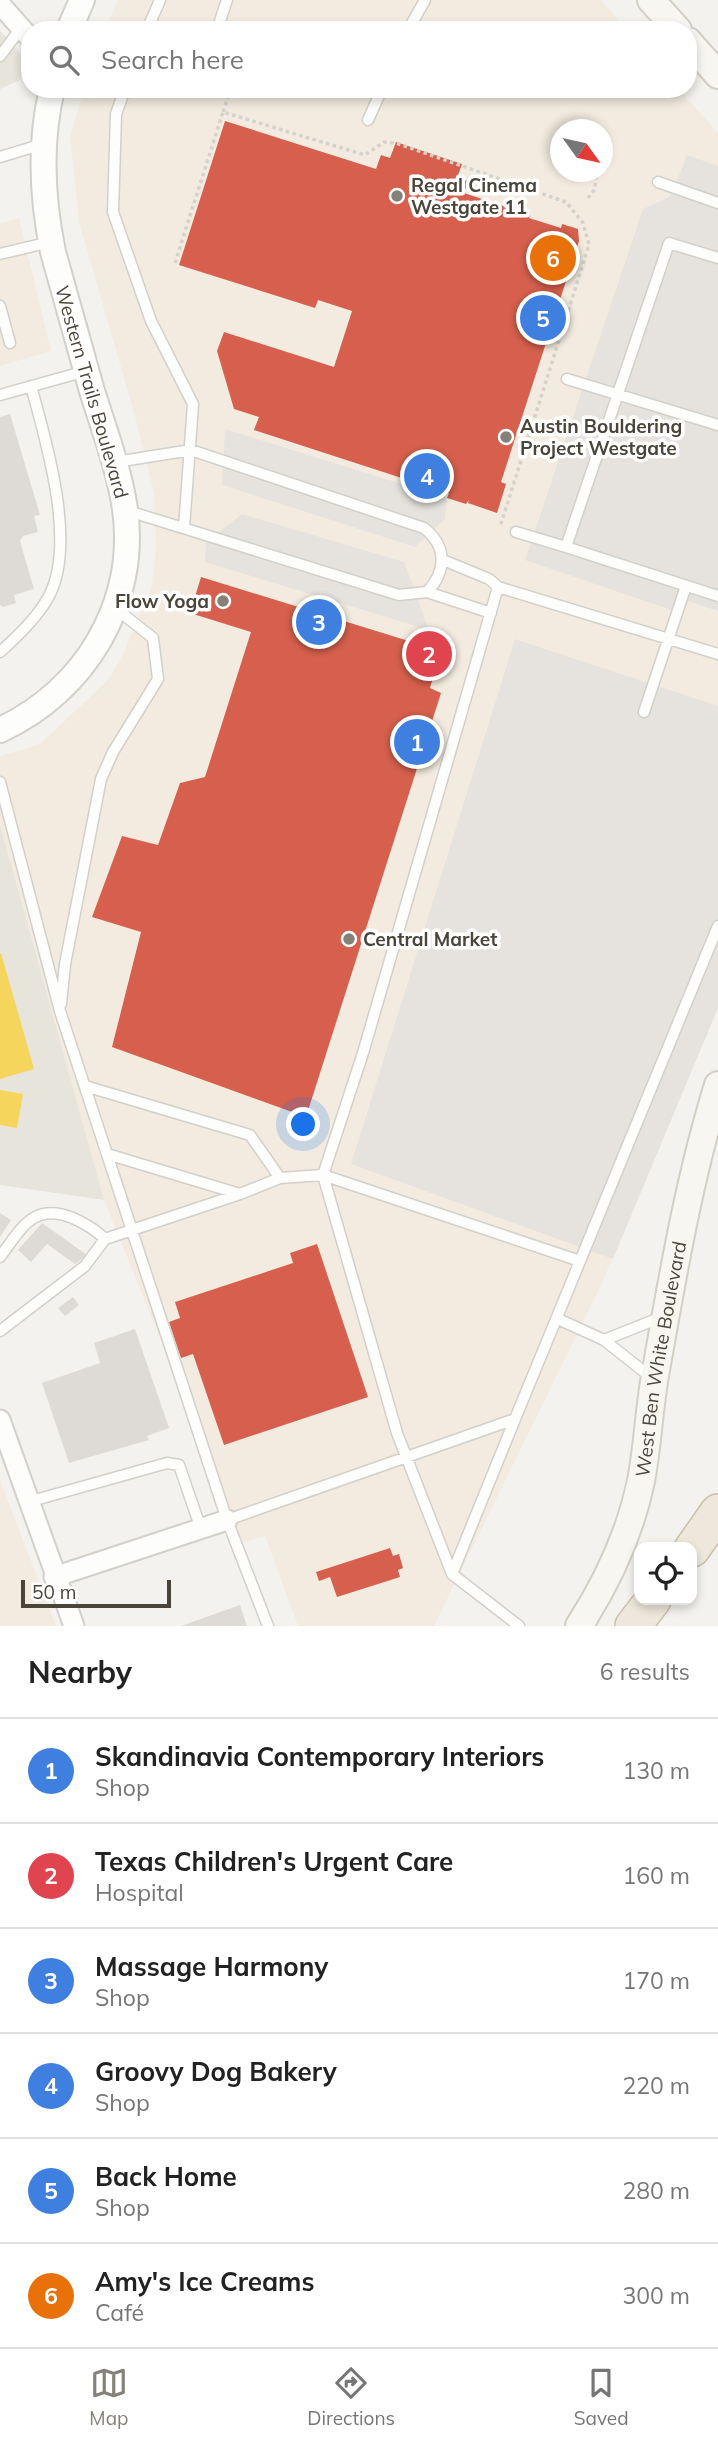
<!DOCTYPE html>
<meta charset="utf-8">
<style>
:root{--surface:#fff;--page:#f6f6f6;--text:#222;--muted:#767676;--line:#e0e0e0;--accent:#868178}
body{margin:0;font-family:Mulish,sans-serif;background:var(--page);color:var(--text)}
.controls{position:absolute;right:21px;bottom:21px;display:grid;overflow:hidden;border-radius:14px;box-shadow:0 4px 10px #0003}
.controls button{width:63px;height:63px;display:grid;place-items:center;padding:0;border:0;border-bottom:2px solid var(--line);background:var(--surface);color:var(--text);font:35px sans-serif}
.compass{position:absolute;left:550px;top:119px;width:63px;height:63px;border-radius:50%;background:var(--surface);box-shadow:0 4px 10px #0003;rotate:123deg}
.scale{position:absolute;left:21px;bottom:18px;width:150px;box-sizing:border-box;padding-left:7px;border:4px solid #4b4439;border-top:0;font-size:19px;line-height:24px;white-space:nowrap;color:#4b4439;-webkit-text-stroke:5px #fff;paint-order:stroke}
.you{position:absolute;left:304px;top:1125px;width:24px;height:24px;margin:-18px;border:5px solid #fff;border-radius:50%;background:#1a73e8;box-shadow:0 0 0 10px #1a73e833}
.badge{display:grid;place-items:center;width:46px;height:46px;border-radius:50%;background:var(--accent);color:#fff;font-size:23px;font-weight:700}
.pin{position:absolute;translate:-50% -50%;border:4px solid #fff;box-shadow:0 2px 7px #0006}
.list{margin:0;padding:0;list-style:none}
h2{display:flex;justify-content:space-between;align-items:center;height:91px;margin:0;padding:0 28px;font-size:30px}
h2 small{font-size:23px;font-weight:400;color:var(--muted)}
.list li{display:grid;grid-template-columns:46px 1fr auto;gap:21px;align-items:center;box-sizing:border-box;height:105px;padding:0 28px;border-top:2px solid var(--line)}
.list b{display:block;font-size:26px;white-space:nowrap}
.list p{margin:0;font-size:23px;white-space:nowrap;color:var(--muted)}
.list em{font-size:23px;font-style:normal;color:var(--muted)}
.icon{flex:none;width:38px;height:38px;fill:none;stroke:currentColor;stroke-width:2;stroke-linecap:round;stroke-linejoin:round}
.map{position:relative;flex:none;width:718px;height:1626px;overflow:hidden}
.search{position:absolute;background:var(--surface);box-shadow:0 4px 10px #0003;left:21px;right:21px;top:21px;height:77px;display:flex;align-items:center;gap:18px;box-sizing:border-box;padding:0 24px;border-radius:28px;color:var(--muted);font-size:26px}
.sheet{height:721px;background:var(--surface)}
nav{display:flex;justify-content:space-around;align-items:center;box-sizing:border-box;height:98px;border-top:2px solid var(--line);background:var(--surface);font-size:19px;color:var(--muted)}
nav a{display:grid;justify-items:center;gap:4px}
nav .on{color:var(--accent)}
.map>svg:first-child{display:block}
.residential{fill:#e7e4dc}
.commercial{fill:#f3ebdf;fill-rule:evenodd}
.parking{fill:#e6e3df}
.homes{fill:#f6d55c}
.shops{fill:#d6604d}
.building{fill:#dedbd6}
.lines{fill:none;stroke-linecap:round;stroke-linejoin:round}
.service-casing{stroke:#d2d0cb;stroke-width:13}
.minor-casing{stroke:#d2d0cb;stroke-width:23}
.tertiary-casing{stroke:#d2d0cb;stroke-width:28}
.secondary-casing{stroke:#d3cfc5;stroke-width:30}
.motorway-casing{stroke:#ccbfa9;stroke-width:38}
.path{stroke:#d3d2cc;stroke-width:3.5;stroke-dasharray:3.5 3.5;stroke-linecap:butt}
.service{stroke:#fdfdfc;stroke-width:10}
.minor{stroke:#fdfdfc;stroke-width:19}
.tertiary{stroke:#fdfdfc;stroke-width:24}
.secondary{stroke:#f7f6f1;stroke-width:26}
.motorway{stroke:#ede8db;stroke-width:35}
.poi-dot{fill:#868178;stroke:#fff;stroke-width:2.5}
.labels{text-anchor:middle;stroke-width:7;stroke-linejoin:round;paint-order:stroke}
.poi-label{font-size:19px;font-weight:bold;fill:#4b4439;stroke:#fff;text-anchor:start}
.street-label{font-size:19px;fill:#4b4439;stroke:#fff}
</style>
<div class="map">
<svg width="718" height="1626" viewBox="0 0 718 1626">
<rect width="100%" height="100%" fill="#f4f2ee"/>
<path class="residential" d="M0,31L27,61L20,80L0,89Z
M0,824L96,1169L104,1200L0,1185Z"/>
<path class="commercial" d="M118,0H601L627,30H105Z
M84,89H679L718,133V1007L602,1283L434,1626H298L265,1536L243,1543L104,1200L0,824V756L40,744L108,680L122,656L152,586L156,548L154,493L135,416L79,222L70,137ZM560,130H602V172H560Z
M19,218L51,351L0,366V223Z
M0,1480L56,1626H0Z"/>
<path class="parking" d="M687,155L718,166V611L679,598L674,611L525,560L643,209L671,196Z
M225,429L447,498L445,519L415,547L222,485Z
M242,514L404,562L429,630L205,562L206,542Z
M515,639L718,706V1008L613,1259L351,1164Z"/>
<path class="homes" d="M1,953L34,1069L0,1079V954Z
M0,1090L23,1094L17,1128L0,1125Z"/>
<path class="shops" d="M225,121L376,169L381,155L390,158L396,142L462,164L457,178L468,181L464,193L530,215L529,218L561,228L562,224L578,229L579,241L501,482L506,484L497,513L468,503L469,500L466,504L447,498L449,493L440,491L438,495L415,488L417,483L254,430L259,417L234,409L217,351L224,332L334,367L352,311L318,300L315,308L179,265Z
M201,577L441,651L430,688L441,693L306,1117L112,1047L141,932L92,917L122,836L158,845L180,783L205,777L251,632L190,613Z
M317,1244L368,1397L224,1445L193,1354L181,1358L169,1322L180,1318L175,1302L293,1263L290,1253Z
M390,1548L393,1556L399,1554L403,1568L398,1570L400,1577L337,1597L330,1577L319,1581L316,1572Z"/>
<path class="building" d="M10,414L40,515L34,516L38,532L23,536L20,541L34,589L14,595L16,603L3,607L0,605V417Z
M0,1213L11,1220L0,1237Z
M42,1223L87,1255L75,1264L47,1244L31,1262L18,1250Z
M73,1297L79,1305L65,1316L58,1308Z
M135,1329L169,1428L147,1436L149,1440L69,1463L42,1383L100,1363L94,1343Z
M240,1605L247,1626H181Z"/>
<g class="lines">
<g class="service-casing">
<path id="service" d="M147,30L160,0
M217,30L227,0
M408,30L425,0
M0,56L21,28
M125,89L116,114L113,212L151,321L193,404L184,528
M368,120L382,89
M0,157L43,144
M658,182L718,203
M0,254L50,242
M718,258L669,243L566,547L718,596
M0,306L10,343
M567,379L718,425
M0,395L86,371
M116,462L191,450L424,528C447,546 447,571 427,592L399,595L125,510
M516,532L566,547
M443,560L489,579L498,587L718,654
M498,587L363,1053L323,1175L397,1433L452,1574L519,1626
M427,592L491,613
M0,652C17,637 38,617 49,596C77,543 46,441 31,386
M644,712L686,586
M0,782L60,1011L227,1520L268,1626
M61,1004L65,964L101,779L113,752L158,679L153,638L115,608
M85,1086L250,1135L280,1178L240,1194L107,1154
M280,1178L323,1175L580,1261
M0,1257C22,1228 33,1202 73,1218C86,1224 95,1229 105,1239
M558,1319L604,1340L652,1378
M0,1331L85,1266L105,1239L240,1194
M604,1340L662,1317
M28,1502L167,1463L179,1465L201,1529
M227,1520L515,1419L718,926
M452,1574L515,1419"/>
</g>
<g class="minor-casing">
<path id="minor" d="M0,4L30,38
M0,1420L74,1626
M54,1577L227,1520"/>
</g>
<g class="tertiary-casing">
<path id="tertiary" d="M69,30L82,0
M0,730C85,691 138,603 125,509C119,469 104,429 92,391C79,344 66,298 53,252C42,198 39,143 52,89"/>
</g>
<g class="secondary-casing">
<g id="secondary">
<path d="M651,0L678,30"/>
<path d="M688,41L718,75"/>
<path id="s1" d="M579,1626C608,1581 630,1534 641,1481C648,1444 649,1407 656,1370C673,1274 689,1179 718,1085"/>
</g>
</g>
<g class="motorway-casing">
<path id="motorway" d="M692,1549L718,1512
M633,1626L653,1600"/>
</g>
<path class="path" d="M223,112L230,90
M588,198L595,189L596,177
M175,263L223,112L365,155L384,142L396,143L566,202L583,223L589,245L500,527"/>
<use href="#service" class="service"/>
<use href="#minor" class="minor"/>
<use href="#tertiary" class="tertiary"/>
<use href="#secondary" class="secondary"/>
<use href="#motorway" class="motorway"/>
</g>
<g class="poi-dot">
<circle cx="397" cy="196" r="7"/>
<circle cx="506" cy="437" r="7"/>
<circle cx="223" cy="601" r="7"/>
<circle cx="349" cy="939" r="7"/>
</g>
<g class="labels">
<g class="poi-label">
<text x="411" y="192">Regal Cinema<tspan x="411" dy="22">Westgate 11</tspan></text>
<text x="520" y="433">Austin Bouldering<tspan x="520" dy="22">Project Westgate</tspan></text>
<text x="209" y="608" text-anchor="end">Flow Yoga</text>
<text x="363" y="946">Central Market</text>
</g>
<g class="street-label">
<text transform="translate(92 392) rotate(74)" y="7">Western Trails Boulevard</text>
<text dy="7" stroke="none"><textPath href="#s1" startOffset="282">West Ben White Boulevard</textPath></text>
</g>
</g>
</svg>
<div class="controls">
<button><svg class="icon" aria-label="locate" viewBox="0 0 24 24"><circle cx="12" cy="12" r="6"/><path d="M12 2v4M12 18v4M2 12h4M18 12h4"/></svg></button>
</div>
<svg class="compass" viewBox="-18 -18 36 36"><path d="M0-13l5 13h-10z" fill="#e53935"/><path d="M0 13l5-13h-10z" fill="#767676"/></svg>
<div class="scale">50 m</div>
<div class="you"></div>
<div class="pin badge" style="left:417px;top:742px;background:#3f7fe0">1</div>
<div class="pin badge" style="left:429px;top:654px;background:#e0444e">2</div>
<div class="pin badge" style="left:319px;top:622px;background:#3f7fe0">3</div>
<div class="pin badge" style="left:427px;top:476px;background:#3f7fe0">4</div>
<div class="pin badge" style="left:543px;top:318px;background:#3f7fe0">5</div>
<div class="pin badge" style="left:553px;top:258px;background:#e8710a">6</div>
<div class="search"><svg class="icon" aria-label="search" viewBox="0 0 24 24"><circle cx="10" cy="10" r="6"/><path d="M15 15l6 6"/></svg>Search here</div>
</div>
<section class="sheet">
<h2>Nearby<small>6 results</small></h2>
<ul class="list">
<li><span class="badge" style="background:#3f7fe0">1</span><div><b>Skandinavia Contemporary Interiors</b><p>Shop</p></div><em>130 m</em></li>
<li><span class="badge" style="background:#e0444e">2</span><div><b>Texas Children's Urgent Care</b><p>Hospital</p></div><em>160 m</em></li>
<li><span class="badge" style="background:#3f7fe0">3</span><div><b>Massage Harmony</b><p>Shop</p></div><em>170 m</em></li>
<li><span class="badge" style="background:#3f7fe0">4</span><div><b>Groovy Dog Bakery</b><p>Shop</p></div><em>220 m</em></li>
<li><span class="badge" style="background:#3f7fe0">5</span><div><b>Back Home</b><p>Shop</p></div><em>280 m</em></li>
<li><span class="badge" style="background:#e8710a">6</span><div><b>Amy's Ice Creams</b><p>Café</p></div><em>300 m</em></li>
</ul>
</section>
<nav>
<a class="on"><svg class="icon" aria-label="map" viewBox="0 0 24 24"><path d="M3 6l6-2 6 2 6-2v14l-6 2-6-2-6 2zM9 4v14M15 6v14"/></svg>Map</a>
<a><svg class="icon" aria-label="directions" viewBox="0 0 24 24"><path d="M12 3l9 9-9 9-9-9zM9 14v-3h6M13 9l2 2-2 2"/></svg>Directions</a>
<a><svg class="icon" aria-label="saved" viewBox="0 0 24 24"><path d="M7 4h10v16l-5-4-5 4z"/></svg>Saved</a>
</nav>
